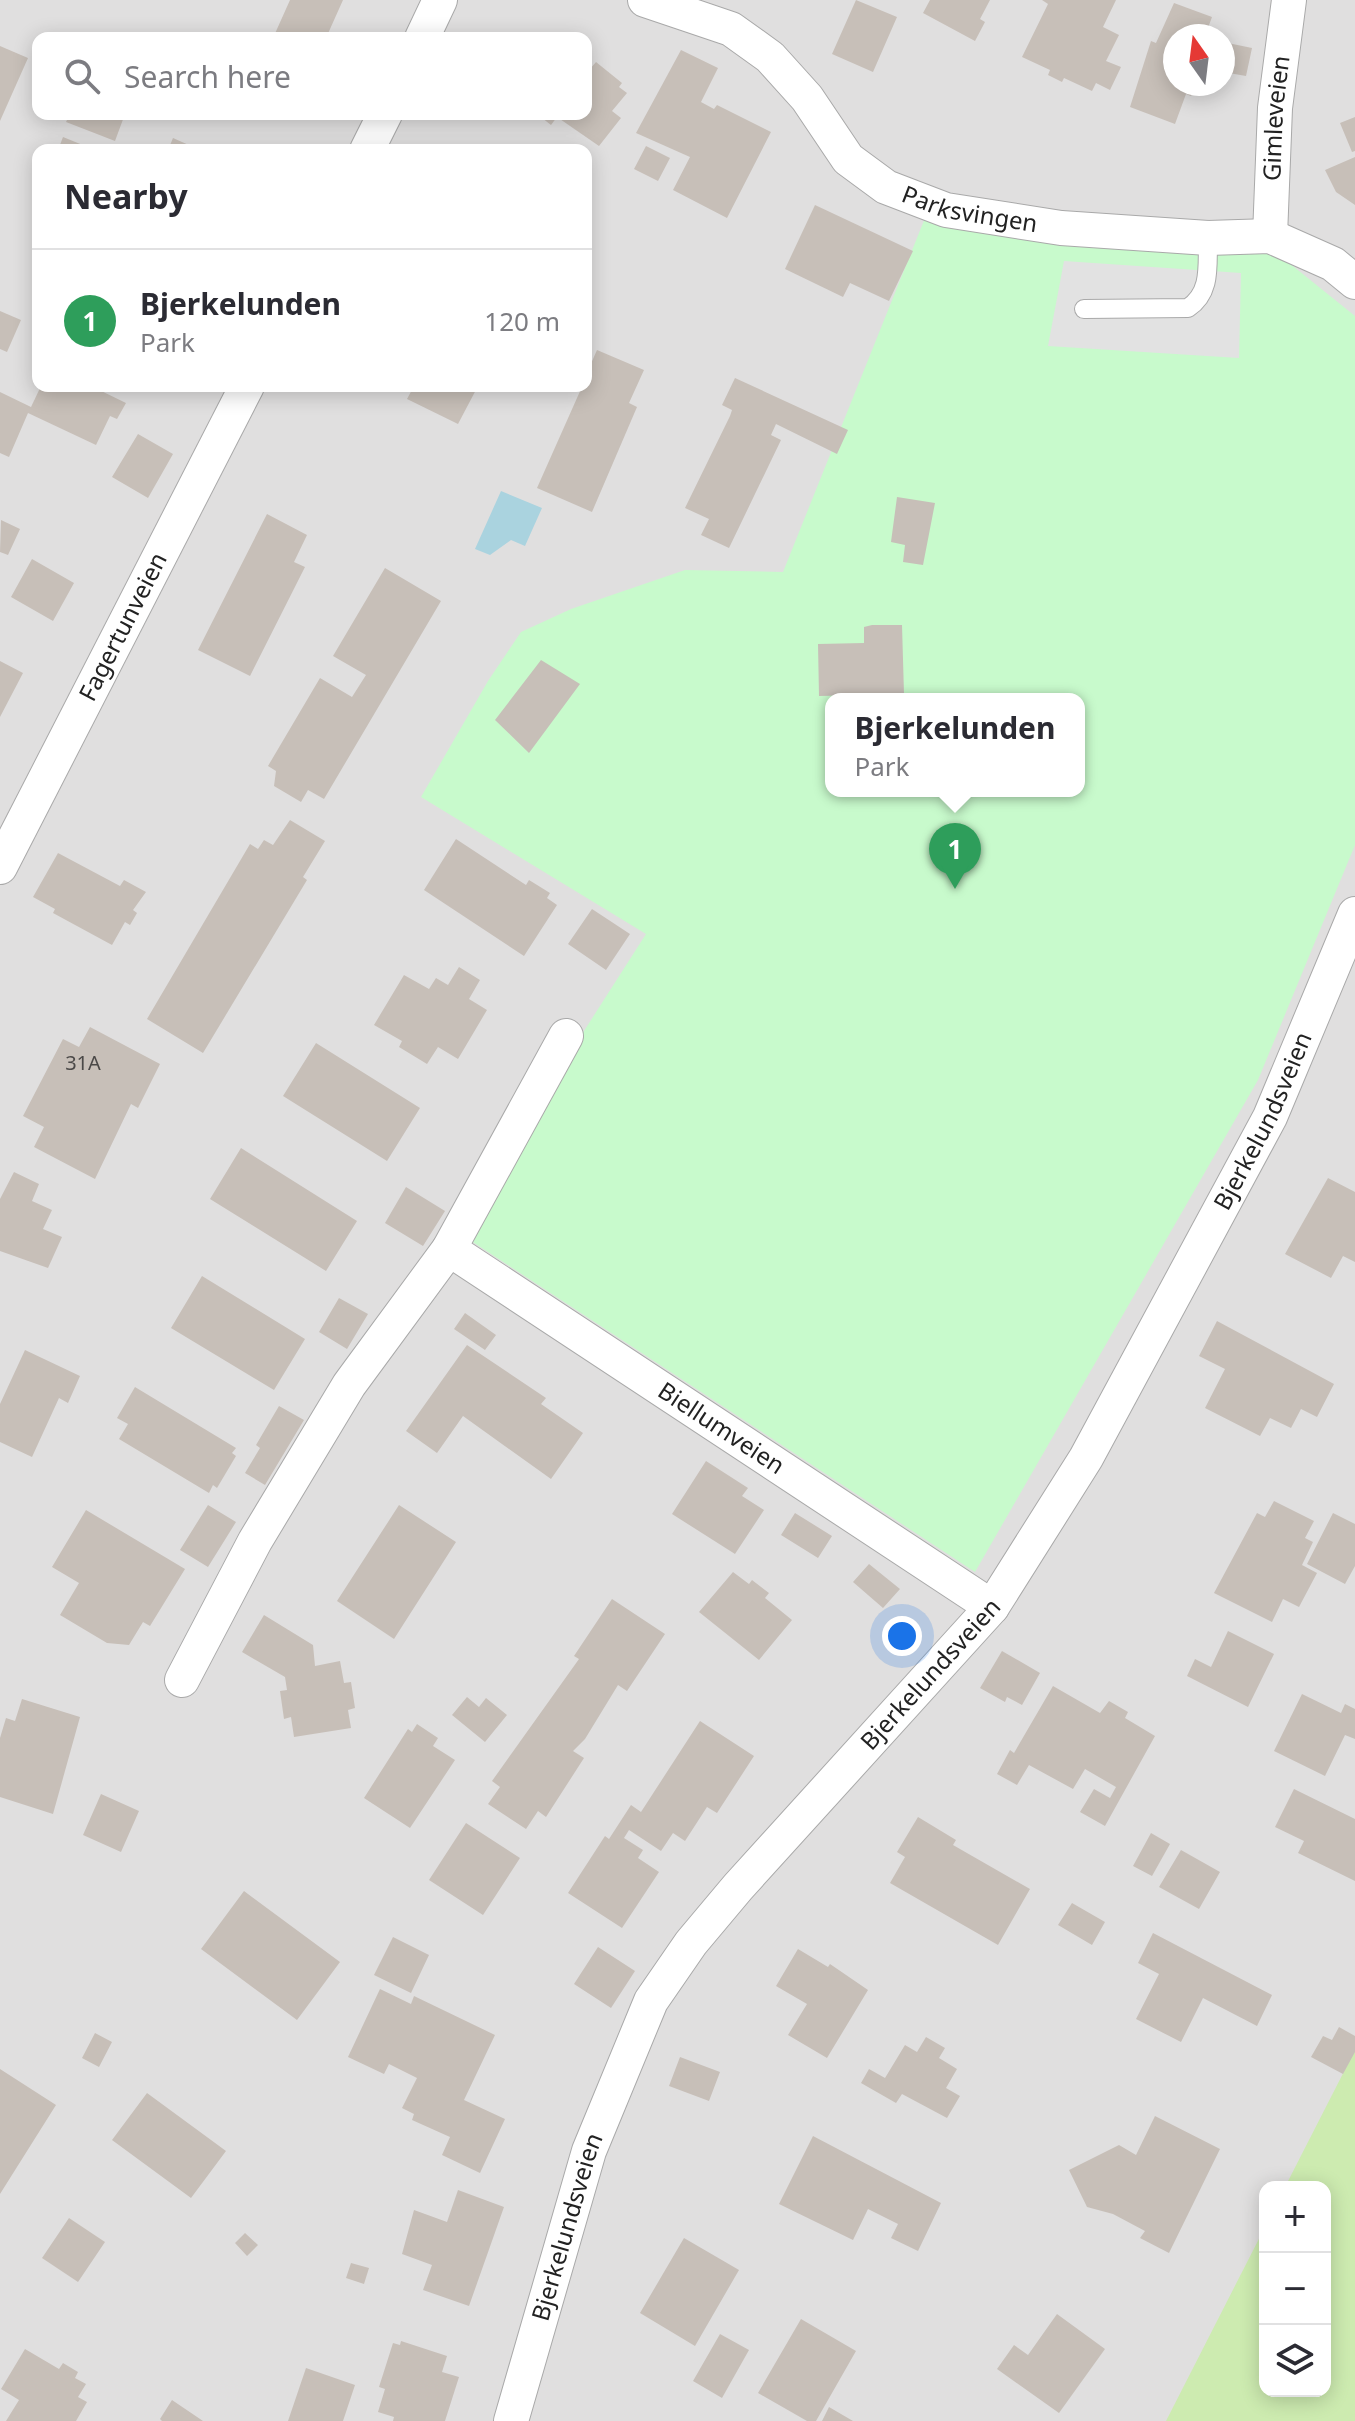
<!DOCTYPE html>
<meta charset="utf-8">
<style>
:root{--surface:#fff;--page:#f7f7f7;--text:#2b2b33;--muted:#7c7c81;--line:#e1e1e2;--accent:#d40000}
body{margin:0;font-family:"Noto Sans",sans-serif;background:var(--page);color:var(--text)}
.controls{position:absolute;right:24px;bottom:24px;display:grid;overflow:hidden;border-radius:16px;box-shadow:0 4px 20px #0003}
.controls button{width:72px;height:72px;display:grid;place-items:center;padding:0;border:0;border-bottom:2px solid var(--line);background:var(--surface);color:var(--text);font:40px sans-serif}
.compass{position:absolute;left:1163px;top:24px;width:72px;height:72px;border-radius:50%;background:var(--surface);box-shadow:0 4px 20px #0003;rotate:346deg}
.you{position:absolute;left:902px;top:1636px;width:28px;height:28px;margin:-20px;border:6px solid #fff;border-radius:50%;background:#1a73e8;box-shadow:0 0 0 12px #1a73e833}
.badge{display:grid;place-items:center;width:52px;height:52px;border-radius:50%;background:var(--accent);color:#fff;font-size:26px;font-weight:700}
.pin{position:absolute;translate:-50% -66px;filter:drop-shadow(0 2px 4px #0008)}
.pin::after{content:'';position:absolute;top:42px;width:28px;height:24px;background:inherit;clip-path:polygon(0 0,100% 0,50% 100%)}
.popup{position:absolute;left:825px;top:693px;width:260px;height:104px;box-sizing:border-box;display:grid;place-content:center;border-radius:16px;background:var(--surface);filter:drop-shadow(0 2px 6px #0005);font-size:26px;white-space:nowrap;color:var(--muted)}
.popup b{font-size:30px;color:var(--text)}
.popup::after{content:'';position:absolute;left:50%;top:100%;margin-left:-16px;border:16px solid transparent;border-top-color:var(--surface)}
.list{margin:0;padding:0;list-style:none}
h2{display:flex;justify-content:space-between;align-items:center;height:104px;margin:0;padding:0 32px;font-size:34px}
h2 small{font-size:26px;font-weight:400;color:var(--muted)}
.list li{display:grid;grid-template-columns:52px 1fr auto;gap:24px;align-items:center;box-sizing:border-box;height:144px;padding:0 32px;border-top:2px solid var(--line)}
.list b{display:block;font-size:30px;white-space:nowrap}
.list p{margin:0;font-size:26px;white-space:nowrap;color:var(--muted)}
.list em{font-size:26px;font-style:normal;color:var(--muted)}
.icon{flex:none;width:44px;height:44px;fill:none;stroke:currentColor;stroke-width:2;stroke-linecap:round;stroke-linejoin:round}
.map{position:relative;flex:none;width:1355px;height:2421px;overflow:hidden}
.search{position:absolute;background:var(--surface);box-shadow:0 4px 20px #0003;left:32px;top:32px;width:560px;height:88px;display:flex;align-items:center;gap:20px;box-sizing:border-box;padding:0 28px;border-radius:16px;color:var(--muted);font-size:30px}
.panel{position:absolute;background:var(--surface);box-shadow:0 4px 20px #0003;left:32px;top:144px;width:560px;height:248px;border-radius:16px}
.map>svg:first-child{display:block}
.residential{fill:#e0dfdf;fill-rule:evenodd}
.grass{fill:#cdebb0}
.park{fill:#c8facc;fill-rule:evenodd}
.parking{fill:#e2e2e2}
.water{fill:#aad3df}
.building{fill:#c7bfb8}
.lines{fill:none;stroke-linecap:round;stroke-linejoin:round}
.lane-casing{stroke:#a9a9a9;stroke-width:20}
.street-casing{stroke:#a9a9a9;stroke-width:36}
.lane{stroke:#fff;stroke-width:18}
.street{stroke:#fff;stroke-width:34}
.labels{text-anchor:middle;stroke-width:7;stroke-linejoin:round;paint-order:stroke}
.number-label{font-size:20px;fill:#4b4948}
.street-label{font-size:24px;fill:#222;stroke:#fff}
</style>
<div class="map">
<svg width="1355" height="2421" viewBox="0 0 1355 2421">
<rect width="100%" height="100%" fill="#f2efe9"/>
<path class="residential" d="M0,0H1355V2421H0ZM1175,36H1223V84H1175ZM38,38H586V114H38ZM38,150H586V386H38ZM831,699H1079V791H831ZM1265,2187H1325V2391H1265Z"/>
<path class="grass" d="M1355,2050V2421H1166L1265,2227V2391H1325V2187H1285Z"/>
<path class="park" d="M927,213L1268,246L1355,316V845L1258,1080L975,1572L456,1231L646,934L421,797L488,681L521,632L571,609L685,570L783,572ZM831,699H1079V791H831Z"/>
<path class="parking" d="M1064,261L1241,273L1239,358L1048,346Z"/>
<path class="water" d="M501,491L542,508L525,546L511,540L490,555L475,549Z"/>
<path class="building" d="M290,0H343L326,38H273Z
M856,0L897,17L873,72L832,54Z
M930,0H990L980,19L985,22L975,41L923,13Z
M1042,0H1116L1103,27L1119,35L1106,61L1121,67L1110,90L1096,83L1092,91L1064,78L1062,82L1048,75L1050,70L1022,57L1048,4Z
M1174,3L1212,17L1205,36H1175V84H1195L1191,96L1186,94L1175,124L1130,107L1151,41L1156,43Z
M1223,42L1252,48L1246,76L1223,72Z
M0,46L28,58L0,121Z
M681,50L718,68L701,102L714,109L717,105L771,132L727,218L673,190L690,157L636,133Z
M596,62L622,83L619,87L627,93L612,111L621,118L599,146L557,117L551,125L537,114H586V66L590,69Z
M70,114H125L115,141L66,122Z
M1355,117V151L1352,152L1340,123Z
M63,137L95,150H58Z
M173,138L200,150H168Z
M646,146L670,158L658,181L634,169Z
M1355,157V205L1336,192L1325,170Z
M815,205L913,251L889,301L850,283L843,297L785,269Z
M0,311L21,320L7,352L0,349Z
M597,350L644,370L629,403L637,407L592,512L537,488L581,389L586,386V375Z
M735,378L848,430L837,454L776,424L771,435L781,440L729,548L701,535L709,519L685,508L730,416L732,410L722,405Z
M41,386H91L126,403L117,419L110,416L96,445L28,413L9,457L0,453V392L31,407Z
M414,386H478L458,424L407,399Z
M138,434L173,454L148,498L112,477Z
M897,497L935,503L923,565L903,562L905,545L891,542Z
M267,514L307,535L294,562L305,567L250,676L198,650Z
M1,520L20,529L8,555L0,552Z
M32,559L74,583L53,621L11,597Z
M385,568L441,601L324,799L308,790L301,802L274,786L276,771L268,766L320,678L352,697L366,675L333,656Z
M872,625H902L904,694L819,696L818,644L864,643V627Z
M541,660L580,684L529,753L495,720Z
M0,661L23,673L0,717Z
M290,820L325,841L303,877L307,880L203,1053L147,1019L250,844L258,849L264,840L273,845Z
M456,839L526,885L529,880L550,893L547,898L557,905L524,956L424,890Z
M58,853L120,886L124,880L146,892L133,910L137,913L130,925L125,922L112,945L53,913L55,909L33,897Z
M592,909L630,934L606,970L568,944Z
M459,967L480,980L469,999L487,1010L458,1059L438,1047L427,1064L399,1047L402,1041L374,1025L404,975L429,989L436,978L448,985Z
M90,1027L160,1064L138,1108L131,1104L95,1179L34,1147L44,1127L23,1116L63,1039L79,1047Z
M316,1043L420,1108L387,1161L283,1096Z
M241,1148L357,1221L326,1271L210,1199Z
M14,1172L39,1184L32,1201L52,1210L43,1229L62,1237L48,1268L0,1251V1199Z
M1328,1178L1355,1192V1262L1343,1256L1331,1278L1285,1254Z
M406,1187L445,1211L423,1246L385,1223Z
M202,1276L305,1339L274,1390L171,1328Z
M339,1298L368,1314L347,1349L319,1332Z
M465,1313L496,1335L485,1350L454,1329Z
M1217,1321L1334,1384L1317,1417L1301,1409L1291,1428L1270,1418L1260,1436L1205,1408L1225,1369L1199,1356Z
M467,1345L546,1398L541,1404L583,1433L551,1479L463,1416L437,1453L406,1431Z
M25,1350L80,1376L68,1403L59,1398L32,1457L0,1442V1404Z
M135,1387L236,1448L232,1453L236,1456L217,1488L213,1485L209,1493L119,1439L128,1424L117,1418Z
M279,1406L304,1420L265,1485L245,1473L260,1448L256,1445Z
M706,1461L748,1488L742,1496L764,1510L735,1554L672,1514Z
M1274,1501L1314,1521L1305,1538L1313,1542L1302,1565L1317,1573L1299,1607L1283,1599L1272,1622L1214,1593L1257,1513L1265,1517Z
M208,1505L236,1522L208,1567L180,1550Z
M399,1505L456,1542L394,1639L337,1601Z
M86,1510L185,1569L150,1626L143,1622L129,1645L107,1643L60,1615L79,1583L52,1567Z
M795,1513L832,1536L818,1558L781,1535Z
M1333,1513L1355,1524V1566L1345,1584L1307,1564Z
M869,1564L900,1589L883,1608L853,1582Z
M733,1572L749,1584L752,1580L769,1593L765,1598L792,1620L759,1660L699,1612Z
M612,1599L665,1634L627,1691L618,1685L585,1739L573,1751L584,1758L546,1817L538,1811L526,1829L488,1804L500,1787L492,1781L579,1659L574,1656Z
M264,1615L313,1645L315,1666L340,1661L344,1683L351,1682L355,1708L348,1710L351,1728L294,1737L291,1717L284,1719L280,1691L287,1690L285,1677L242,1652Z
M1228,1631L1274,1654L1248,1707L1187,1676L1195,1659L1211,1667Z
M1002,1651L1040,1673L1022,1705L1007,1697L1005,1702L980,1688Z
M1053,1686L1100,1713L1109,1701L1128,1712L1125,1718L1155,1736L1105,1826L1080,1812L1094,1789L1110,1798L1116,1787L1085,1769L1073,1789L1029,1765L1017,1785L997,1774L1010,1750L1014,1753Z
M1302,1694L1341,1713L1345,1704L1355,1709V1739L1345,1735L1325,1776L1274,1751Z
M467,1697L479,1707L486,1698L507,1715L485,1742L452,1715Z
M22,1699L80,1717L53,1814L0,1797V1738L6,1718L15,1721Z
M700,1721L754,1756L717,1813L707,1807L685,1841L673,1833L661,1851L629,1830L624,1838L643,1850L638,1858L659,1872L622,1928L568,1893L605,1836L609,1839L631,1805L641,1812Z
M417,1724L438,1738L433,1746L455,1760L410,1828L364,1798L408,1729L412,1732Z
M1294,1789L1355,1819V1881L1298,1853L1304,1841L1275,1827Z
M101,1794L139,1811L121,1852L83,1835Z
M918,1817L956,1840L953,1845L1030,1889L998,1945L890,1883L905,1857L897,1852Z
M466,1823L520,1858L483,1915L429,1880Z
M1151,1833L1170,1844L1152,1876L1133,1866Z
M1181,1850L1220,1872L1199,1909L1159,1887Z
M244,1891L340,1962L297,2020L201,1949Z
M1072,1903L1105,1922L1092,1945L1058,1925Z
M1153,1933L1272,1995L1257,2026L1203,1998L1181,2042L1136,2019L1159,1974L1138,1963Z
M393,1937L429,1955L411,1993L374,1975Z
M598,1947L635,1971L611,2008L574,1984Z
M798,1949L828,1967L830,1964L868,1990L827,2058L788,2035L807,2004L776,1986Z
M380,1989L411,2004L414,1996L495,2035L464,2100L505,2119L480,2173L442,2155L450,2137L412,2120L414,2114L402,2108L417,2078L389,2064L384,2074L348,2057Z
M1339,2027L1355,2036V2052L1343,2074L1311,2057L1323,2036L1332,2040Z
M95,2033L112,2042L99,2067L82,2058Z
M926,2037L945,2048L939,2058L957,2069L946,2088L960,2096L947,2118L902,2094L896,2103L861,2083L869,2069L885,2078L905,2045L917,2052Z
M680,2057L720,2072L709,2101L669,2086Z
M0,2069L56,2105L0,2194Z
M147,2093L226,2151L191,2198L112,2140Z
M1155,2116L1220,2149L1169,2253L1140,2238L1145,2231L1113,2214L1087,2207L1069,2170L1119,2145L1136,2155Z
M813,2136L941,2203L918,2251L891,2238L898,2224L868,2209L853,2240L779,2204Z
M458,2190L504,2207L469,2306L423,2290L432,2265L402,2254L414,2210L447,2222Z
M69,2218L105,2242L78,2282L42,2258Z
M245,2233L258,2245L247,2256L235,2243Z
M684,2238L739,2270L695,2346L640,2313Z
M351,2263L369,2268L364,2284L346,2278Z
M1057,2314L1105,2349L1059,2413L997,2369L1014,2345L1028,2355Z
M801,2319L856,2351L816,2421H807L758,2393Z
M720,2334L749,2350L722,2398L693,2381Z
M401,2341L447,2356L442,2372L459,2377L445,2421H393L394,2417L378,2412L385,2389L379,2387L393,2343L400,2345Z
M25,2349L59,2369L63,2363L78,2372L75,2378L86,2384L78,2397L87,2402L76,2421H6L19,2400L1,2389Z
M306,2368L355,2385L343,2421H288Z
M172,2400L203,2421H162L160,2419Z
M829,2407L853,2421H822Z"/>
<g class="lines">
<g class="lane-casing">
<path id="lane" d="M1084,309L1188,308C1212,292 1207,265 1208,238"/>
</g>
<g class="street-casing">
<g id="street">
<path id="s1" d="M645,0L731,29L770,57L807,98L848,159L886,187L946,210L1061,228L1208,238L1270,236L1333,264L1355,282"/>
<path d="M422,38L440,0"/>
<path d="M367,150L385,114"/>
<path id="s2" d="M1270,236L1275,108L1289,0"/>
<path id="s3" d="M0,867L247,386"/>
<path id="s4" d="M449,1249L992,1607"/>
<path d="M182,1680L255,1541L349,1385L449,1249L566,1036"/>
<path id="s5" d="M511,2421L589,2151L651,2001L691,1943L738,1887L992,1607L1086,1458L1270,1117L1355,914"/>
</g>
</g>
<use href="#lane" class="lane"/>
<use href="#street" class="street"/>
</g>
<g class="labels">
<g class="number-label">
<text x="83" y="1070">31A</text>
</g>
<g class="street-label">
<text dy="8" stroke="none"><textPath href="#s2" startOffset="118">Gimleveien</textPath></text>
<text dy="8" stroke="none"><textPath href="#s1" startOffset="402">Parksvingen</textPath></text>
<text dy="8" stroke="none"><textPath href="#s3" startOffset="270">Fagertunveien</textPath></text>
<text dy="8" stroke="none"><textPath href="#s5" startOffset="1522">Bjerkelundsveien</textPath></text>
<text dy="8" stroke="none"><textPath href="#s4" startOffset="326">Biellumveien</textPath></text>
<text dy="8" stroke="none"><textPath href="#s5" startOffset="874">Bjerkelundsveien</textPath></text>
<text dy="8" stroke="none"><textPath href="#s5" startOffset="202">Bjerkelundsveien</textPath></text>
</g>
</g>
</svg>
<div class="controls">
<button>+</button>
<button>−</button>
<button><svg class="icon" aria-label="layers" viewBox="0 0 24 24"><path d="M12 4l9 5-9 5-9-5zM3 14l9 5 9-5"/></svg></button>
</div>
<svg class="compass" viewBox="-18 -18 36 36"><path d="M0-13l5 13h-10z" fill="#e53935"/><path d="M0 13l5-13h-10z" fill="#7c7c81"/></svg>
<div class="you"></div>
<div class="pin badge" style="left:955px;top:889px;background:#2e9e5b">1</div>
<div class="popup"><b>Bjerkelunden</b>Park</div>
<div class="search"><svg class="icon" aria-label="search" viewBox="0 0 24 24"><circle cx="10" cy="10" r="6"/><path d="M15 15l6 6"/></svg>Search here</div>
<section class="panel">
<h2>Nearby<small></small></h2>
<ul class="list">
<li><span class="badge" style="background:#2e9e5b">1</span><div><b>Bjerkelunden</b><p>Park</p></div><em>120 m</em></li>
</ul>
</section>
</div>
